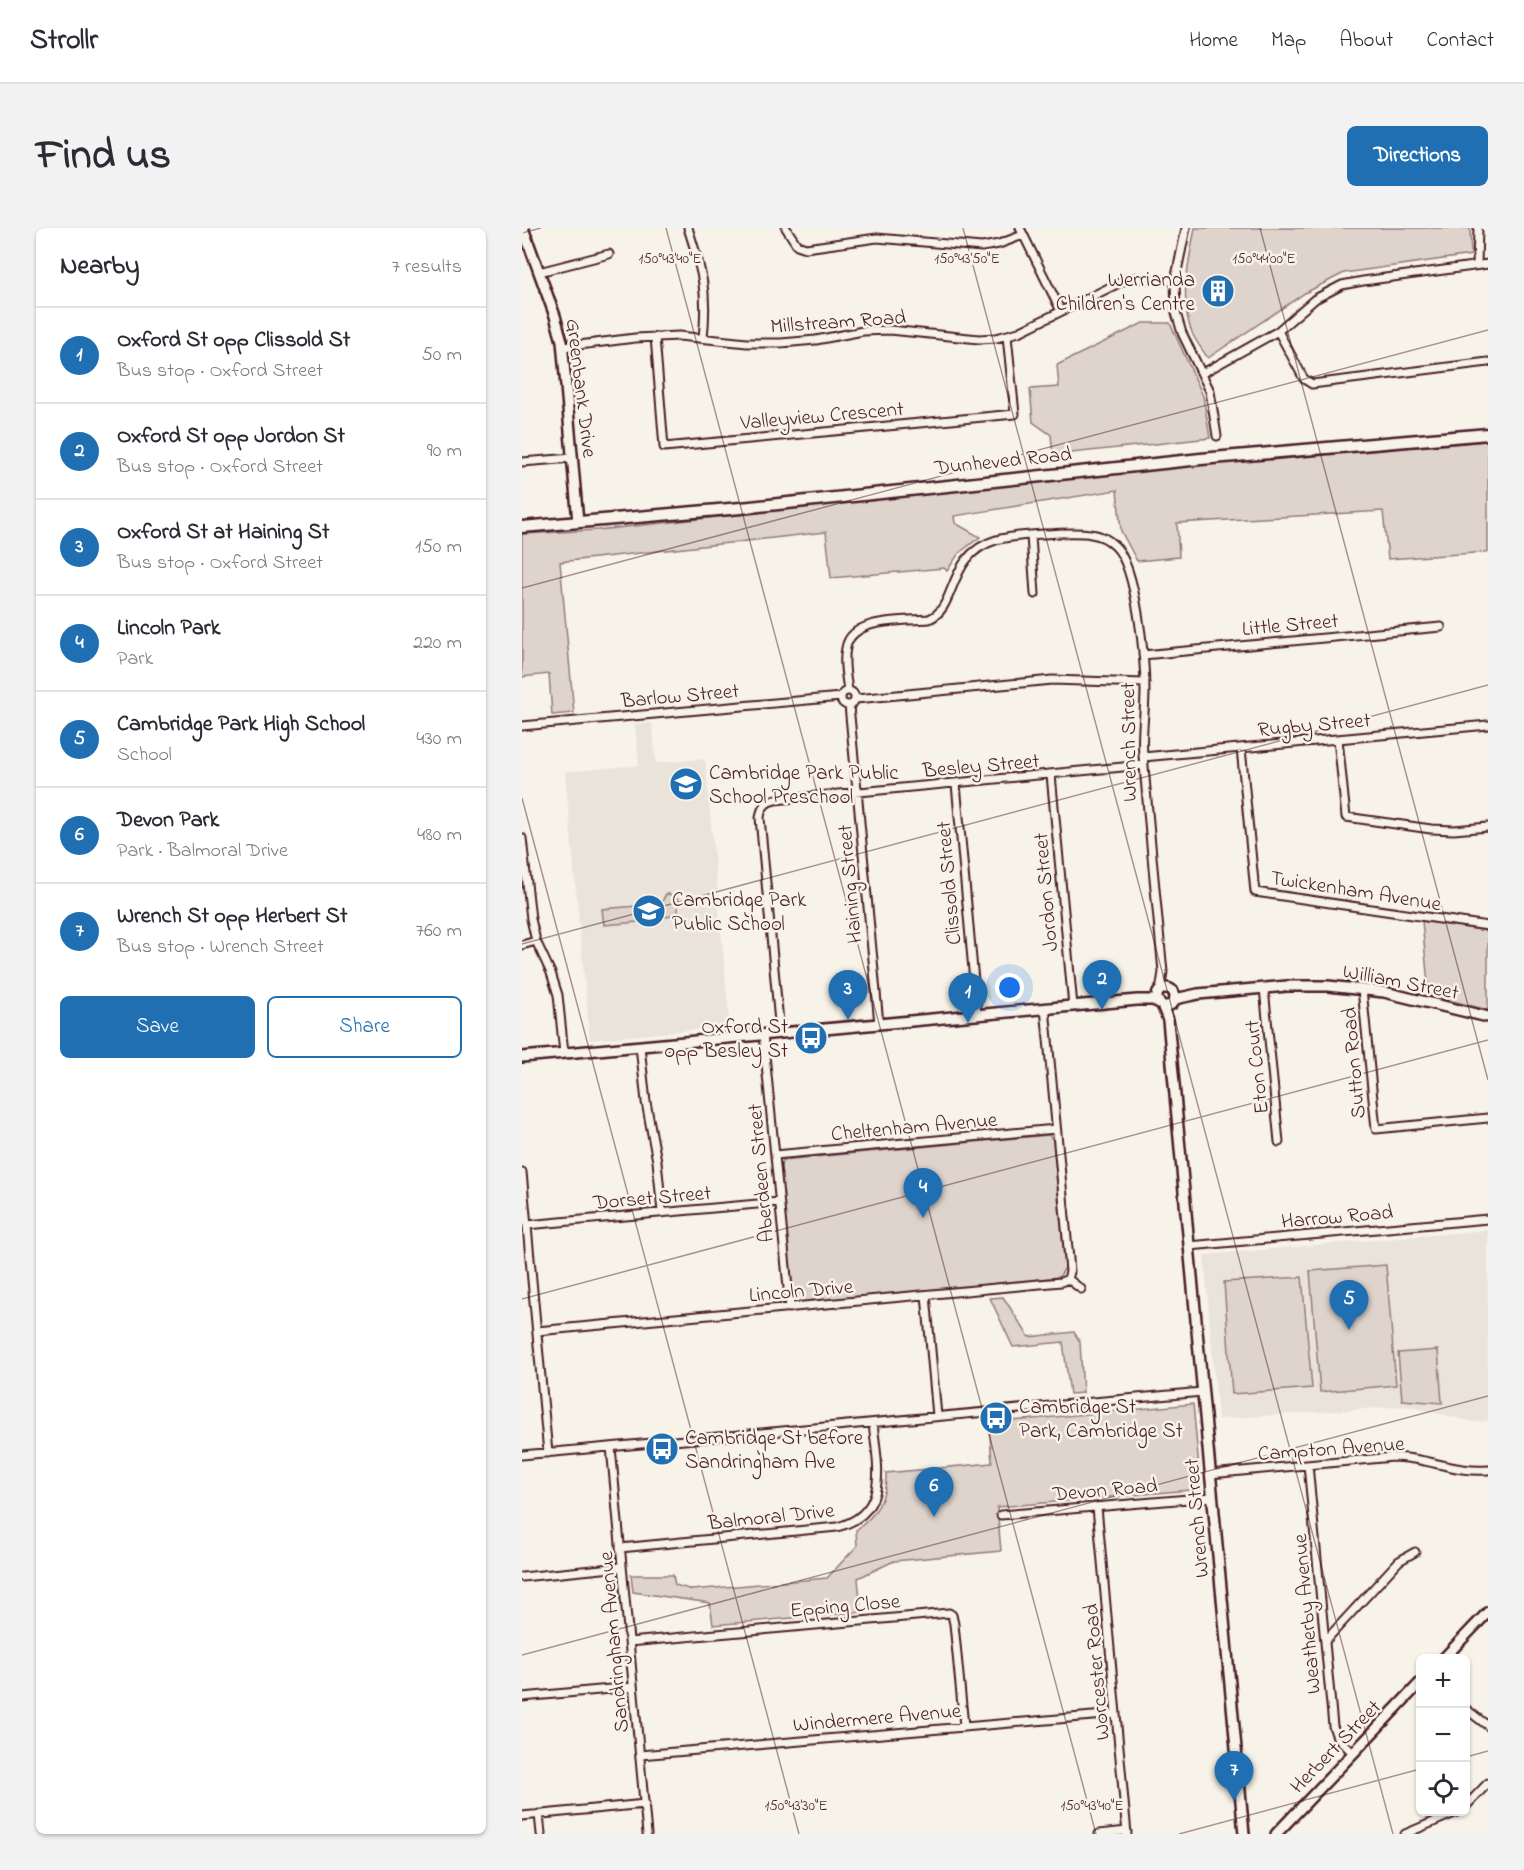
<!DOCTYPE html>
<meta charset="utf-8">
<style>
:root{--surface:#fff;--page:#f2f2f3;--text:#2b2b33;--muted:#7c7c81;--line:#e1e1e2;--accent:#1f6fb2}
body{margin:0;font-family:"Indie Flower",sans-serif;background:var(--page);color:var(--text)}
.controls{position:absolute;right:18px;bottom:18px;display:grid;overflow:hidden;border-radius:9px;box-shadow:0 2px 4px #0004}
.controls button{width:54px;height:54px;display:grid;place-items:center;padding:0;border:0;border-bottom:2px solid var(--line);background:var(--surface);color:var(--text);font:30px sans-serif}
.you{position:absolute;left:488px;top:760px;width:21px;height:21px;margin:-15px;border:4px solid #fff;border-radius:50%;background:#1a73e8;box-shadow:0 0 0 9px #1a73e833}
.badge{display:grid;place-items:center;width:39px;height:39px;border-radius:50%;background:var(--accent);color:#fff;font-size:20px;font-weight:700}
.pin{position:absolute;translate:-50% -50px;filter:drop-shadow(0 2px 3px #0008)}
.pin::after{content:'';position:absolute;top:32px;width:21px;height:18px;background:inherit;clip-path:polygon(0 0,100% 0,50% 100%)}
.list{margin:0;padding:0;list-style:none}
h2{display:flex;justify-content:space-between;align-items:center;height:78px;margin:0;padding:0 24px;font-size:26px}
h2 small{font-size:20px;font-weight:400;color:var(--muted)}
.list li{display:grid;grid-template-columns:39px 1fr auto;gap:18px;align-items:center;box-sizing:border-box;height:96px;padding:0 24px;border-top:2px solid var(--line)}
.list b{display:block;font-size:22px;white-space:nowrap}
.list p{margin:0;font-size:20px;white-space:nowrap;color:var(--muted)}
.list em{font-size:20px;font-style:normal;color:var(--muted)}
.actions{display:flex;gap:12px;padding:18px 24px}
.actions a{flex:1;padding:14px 0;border:2px solid var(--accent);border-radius:9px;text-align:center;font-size:21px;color:var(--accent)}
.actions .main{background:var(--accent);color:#fff}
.icon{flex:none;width:33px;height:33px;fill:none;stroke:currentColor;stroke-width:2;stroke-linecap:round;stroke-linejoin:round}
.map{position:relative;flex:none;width:966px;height:1606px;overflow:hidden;border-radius:9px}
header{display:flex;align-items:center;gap:36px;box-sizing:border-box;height:84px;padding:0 30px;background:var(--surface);border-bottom:2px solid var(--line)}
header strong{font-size:28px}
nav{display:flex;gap:33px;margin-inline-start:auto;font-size:21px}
.intro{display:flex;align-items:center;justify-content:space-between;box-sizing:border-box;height:144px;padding:0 36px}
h1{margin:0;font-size:42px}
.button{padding:15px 27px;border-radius:9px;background:var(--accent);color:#fff;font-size:21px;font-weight:700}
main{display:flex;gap:36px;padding:0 36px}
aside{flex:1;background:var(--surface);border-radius:9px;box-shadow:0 2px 4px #0004}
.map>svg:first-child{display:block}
.built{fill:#eae3da}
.green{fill:#ded4cc;stroke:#947a7c;stroke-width:1.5}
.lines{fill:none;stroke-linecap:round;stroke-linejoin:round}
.minor-casing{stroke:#4a1f2b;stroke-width:11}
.tertiary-casing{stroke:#4a1f2b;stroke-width:14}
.secondary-casing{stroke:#4a1f2b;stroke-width:15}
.minor{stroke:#f7f3e8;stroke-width:7}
.tertiary{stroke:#f7f3e8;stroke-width:9}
.secondary{stroke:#f7f3e8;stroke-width:10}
.ticks{fill:none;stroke:#4a1f2b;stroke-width:1.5;stroke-opacity:0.45}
.labels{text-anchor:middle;stroke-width:5;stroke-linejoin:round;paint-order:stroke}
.poi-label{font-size:21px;fill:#4a1f2b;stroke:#f7f3e8;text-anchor:start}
.street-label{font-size:21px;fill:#4a1f2b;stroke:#f7f3e8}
.ticks-label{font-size:15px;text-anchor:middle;fill:#4a1f2b;stroke:#f7f3e8;stroke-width:5;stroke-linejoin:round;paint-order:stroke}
</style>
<header>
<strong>Strollr</strong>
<nav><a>Home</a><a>Map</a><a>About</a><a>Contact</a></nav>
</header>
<div class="intro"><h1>Find us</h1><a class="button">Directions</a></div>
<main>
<aside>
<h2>Nearby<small>7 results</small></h2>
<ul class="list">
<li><span class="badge">1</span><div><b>Oxford St opp Clissold St</b><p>Bus stop · Oxford Street</p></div><em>50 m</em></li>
<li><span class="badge">2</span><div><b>Oxford St opp Jordon St</b><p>Bus stop · Oxford Street</p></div><em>90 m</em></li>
<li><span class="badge">3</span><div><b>Oxford St at Haining St</b><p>Bus stop · Oxford Street</p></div><em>150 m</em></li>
<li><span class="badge">4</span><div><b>Lincoln Park</b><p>Park</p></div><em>220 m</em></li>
<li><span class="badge">5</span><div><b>Cambridge Park High School</b><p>School</p></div><em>430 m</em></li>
<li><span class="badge">6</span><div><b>Devon Park</b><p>Park · Balmoral Drive</p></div><em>480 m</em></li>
<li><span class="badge">7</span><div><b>Wrench St opp Herbert St</b><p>Bus stop · Wrench Street</p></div><em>760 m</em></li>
</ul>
<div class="actions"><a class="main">Save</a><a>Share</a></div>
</aside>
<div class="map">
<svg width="966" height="1606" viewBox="0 0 966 1606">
<rect width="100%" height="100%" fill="#f7f3e8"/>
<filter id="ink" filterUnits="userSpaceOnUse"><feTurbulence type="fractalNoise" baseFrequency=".0167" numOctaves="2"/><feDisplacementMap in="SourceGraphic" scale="12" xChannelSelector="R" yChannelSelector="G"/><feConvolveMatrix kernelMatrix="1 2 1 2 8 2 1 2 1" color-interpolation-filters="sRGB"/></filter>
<g filter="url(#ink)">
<path class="built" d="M130,495L134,535L183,531L208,798L68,812L43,544L117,537L113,496Z
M966,1002V1193L952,1194L884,1178L696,1191L682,1027Z"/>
<path class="green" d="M673,0H948L949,27L822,45L783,65L686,130C681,123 675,115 671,107C656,73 667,34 673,0Z
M621,95H648L681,168L688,210L531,227L529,207L511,194L508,161L537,159L535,137Z
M966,213V324L866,331L861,283L655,295L657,329L615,333L599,303L595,262L432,288L433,295L458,309L437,325L425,343L422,340L309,350L304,304L38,334L52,485L30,487L27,446L0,449V306L76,302L681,236Z
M144,666H147L156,671V687L143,689C138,681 139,674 144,666Z
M115,678L116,694L82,697L80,681Z
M900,693L966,703V782L907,767Z
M527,907L531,912L543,1040L537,1049L276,1075L271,1072L258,939L261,932Z
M864,1037L874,1157L798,1164L788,1043Z
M780,1049L790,1160L710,1166L702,1054Z
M481,1069L507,1109L552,1104L558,1114L561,1165L548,1166L541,1114L491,1119L468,1070Z
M916,1122L920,1175L880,1172L876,1125Z
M671,1176L679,1261L475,1279L479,1323L372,1333L336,1350L339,1384L191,1397L188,1375L111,1364L109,1347H151L153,1357L170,1362L305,1350L335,1318L334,1302C354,1288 365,1269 364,1245L470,1235L467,1195Z"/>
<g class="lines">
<g class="minor-casing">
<path id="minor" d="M166,0C180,43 186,63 181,110
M264,0L275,17L284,20L355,10L460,19L477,16L501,7
M498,0L539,83
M664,0L653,53L654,85L660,105L688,163L695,208
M955,37L956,0
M17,44L87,26
M756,103L782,151L790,156L966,134
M133,109L142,219L493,186L485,108
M41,119L113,110L157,108L225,115H259L294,112L341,103L368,102L457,111L474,110L497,104L603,52L614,50L653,53
M681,145L756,103L793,71L820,57L841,53L966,36
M0,234L51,230
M509,308L513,366
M621,427L919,399
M326,462C324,449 321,433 324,420C329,389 383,393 407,391C436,380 424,327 474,312C490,307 553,303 569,306C578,307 587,312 593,318C615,339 623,432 623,463C623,485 619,505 621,527C627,599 634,672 641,744L638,763
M319 470a7 7 0 1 1 14 0a7 7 0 1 1-14 0Z
M334,471L530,452L623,455
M327,477L357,796
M0,498L319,469
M816,511L824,589L909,601L932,602L966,599
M719,520L733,664L966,698
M621,529L966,497
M529,547L551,778
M434,556L455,786
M0,610L9,691L14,713L29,745L36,767L42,825
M0,717L14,713
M742,760L757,914
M840,761L854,901L966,890
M523,780L547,1031L548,1044L546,1051
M258,805L238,590C239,580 243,574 253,572L622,537
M241,806L268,1080
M118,818L124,874L135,933L140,984
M253,927L534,901
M0,944L26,1225
M5,997L257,974
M667,1018L966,991
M546,1051L559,1061
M404,1067L415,1188
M15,1103L539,1054L546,1051
M89,1219L125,1606
M0,1227L680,1164
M786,1237L811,1498L815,1509L831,1525
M688,1246L871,1229C904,1229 934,1245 966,1242
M575,1279L605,1606
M479,1287L690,1269
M98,1320L315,1299C369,1285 355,1236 351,1195
M0,1349L100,1339
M804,1412L877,1333L893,1324
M107,1414L427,1385L430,1387L432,1396L442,1498
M0,1469L111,1459
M944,1481L966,1498
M118,1527L594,1486
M944,1578L966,1555
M17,1586L19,1606
M0,1588L123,1576
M577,1606L605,1603
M883,1606L935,1584"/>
</g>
<g class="tertiary-casing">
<path id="tertiary" d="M1,0L33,88L40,113L56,294
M635 769a9 9 0 1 1 18 0a9 9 0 1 1-18 0Z
M653,771L676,766L765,758H806L862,764L966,789
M640,777L646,792L722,1606
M0,829L615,772H631L638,775
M922,1430L966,1384
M754,1606L898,1455"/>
</g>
<g class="secondary-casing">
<path id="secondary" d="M0,299L219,280L679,231L966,206"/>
</g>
<use href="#minor" class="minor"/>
<use href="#tertiary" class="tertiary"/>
<use href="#secondary" class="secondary"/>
</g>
</g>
<path class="ticks" d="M144,0L574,1606M441,0L871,1606M738,0L966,852M0,5L19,0M0,360L966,102M0,570L277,1606M0,716L966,457M0,1071L966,812M0,1427L966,1168M944,1529L966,1523M657,1606L898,1541"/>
<defs>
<g id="building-disc" transform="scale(1.725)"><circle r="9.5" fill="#1f6fb2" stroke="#f7f3e8"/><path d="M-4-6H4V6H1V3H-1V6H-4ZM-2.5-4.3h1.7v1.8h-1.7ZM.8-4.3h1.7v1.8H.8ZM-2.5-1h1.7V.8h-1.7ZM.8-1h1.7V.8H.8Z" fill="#fff"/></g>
<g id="school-disc" transform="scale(1.725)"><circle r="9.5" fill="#1f6fb2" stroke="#f7f3e8"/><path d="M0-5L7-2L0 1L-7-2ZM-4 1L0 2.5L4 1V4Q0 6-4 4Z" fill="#fff"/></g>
<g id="bus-disc" transform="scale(1.725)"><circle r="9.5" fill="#1f6fb2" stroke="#f7f3e8"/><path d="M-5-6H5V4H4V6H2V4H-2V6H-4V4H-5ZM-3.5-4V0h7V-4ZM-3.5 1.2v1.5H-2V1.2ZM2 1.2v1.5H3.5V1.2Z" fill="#fff"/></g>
</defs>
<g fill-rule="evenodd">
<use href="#building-disc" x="696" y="63"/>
<use href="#school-disc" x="164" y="556"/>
<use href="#school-disc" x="127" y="683"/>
<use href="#bus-disc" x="289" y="810"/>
<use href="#bus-disc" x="474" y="1190"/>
<use href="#bus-disc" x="140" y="1221"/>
</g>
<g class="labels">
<g class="poi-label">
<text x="673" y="58" text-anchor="end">Werrianda<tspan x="673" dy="24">Children's Centre</tspan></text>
<text x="187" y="551">Cambridge Park Public<tspan x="187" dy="24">School Preschool</tspan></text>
<text x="150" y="678">Cambridge Park<tspan x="150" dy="24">Public School</tspan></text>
<text x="266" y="805" text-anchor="end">Oxford St<tspan x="266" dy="24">opp Besley St</tspan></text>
<text x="497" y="1185">Cambridge St<tspan x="497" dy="24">Park, Cambridge St</tspan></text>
<text x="163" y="1216">Cambridge St before<tspan x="163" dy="24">Sandringham Ave</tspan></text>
</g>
<g class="street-label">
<text transform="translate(316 93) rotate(-4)" y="7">Millstream Road</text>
<text transform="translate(60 160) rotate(83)" y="7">Greenbank Drive</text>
<text transform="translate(300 187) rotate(-5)" y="7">Valleyview Crescent</text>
<text transform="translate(481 232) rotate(-6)" y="7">Dunheved Road</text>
<text transform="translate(768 396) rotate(-5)" y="7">Little Street</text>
<text transform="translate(158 467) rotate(-5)" y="7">Barlow Street</text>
<text transform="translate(792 496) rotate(-5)" y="7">Rugby Street</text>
<text transform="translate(606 514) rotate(-91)" y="7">Wrench Street</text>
<text transform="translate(459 537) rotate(-5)" y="7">Besley Street</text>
<text transform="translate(426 655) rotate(-95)" y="7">Clissold Street</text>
<text transform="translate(327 656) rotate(-95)" y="7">Haining Street</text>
<text transform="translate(834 662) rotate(9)" y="7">Twickenham Avenue</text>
<text transform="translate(523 664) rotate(-95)" y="7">Jordon Street</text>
<text transform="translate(879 753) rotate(11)" y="7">William Street</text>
<text transform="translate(831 835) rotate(-95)" y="7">Sutton Road</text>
<text transform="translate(734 839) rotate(-96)" y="7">Eton Court</text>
<text transform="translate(392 898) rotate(-5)" y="7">Cheltenham Avenue</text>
<text transform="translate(238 945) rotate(-95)" y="7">Aberdeen Street</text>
<text transform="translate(130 969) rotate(-5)" y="7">Dorset Street</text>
<text transform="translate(815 988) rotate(-5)" y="7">Harrow Road</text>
<text transform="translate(279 1062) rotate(-5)" y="7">Lincoln Drive</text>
<text transform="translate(809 1220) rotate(-4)" y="7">Campton Avenue</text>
<text transform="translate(583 1261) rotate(-5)" y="7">Devon Road</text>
<text transform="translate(249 1288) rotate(-6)" y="7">Balmoral Drive</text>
<text transform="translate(674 1290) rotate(-95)" y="7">Wrench Street</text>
<text transform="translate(323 1377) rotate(-5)" y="7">Epping Close</text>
<text transform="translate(784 1386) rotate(-95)" y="7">Weatherby Avenue</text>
<text transform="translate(91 1414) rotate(-95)" y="7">Sandringham Avenue</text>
<text transform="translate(574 1444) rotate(-95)" y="7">Worcester Road</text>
<text transform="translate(355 1489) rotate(-5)" y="7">Windermere Avenue</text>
<text transform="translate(813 1518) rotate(-46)" y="7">Herbert Street</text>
</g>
</g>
<g class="ticks-label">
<text x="148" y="35">150°43'40"E</text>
<text x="445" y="35">150°43'50"E</text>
<text x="742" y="35">150°44'00"E</text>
<text x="274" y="1582">150°43'30"E</text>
<text x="570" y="1582">150°43'40"E</text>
</g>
</svg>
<div class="controls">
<button>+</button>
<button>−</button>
<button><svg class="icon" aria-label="locate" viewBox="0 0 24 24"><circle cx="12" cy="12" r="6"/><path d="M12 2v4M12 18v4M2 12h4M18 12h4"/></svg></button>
</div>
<div class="you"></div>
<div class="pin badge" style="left:446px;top:795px">1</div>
<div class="pin badge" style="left:580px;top:782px">2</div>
<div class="pin badge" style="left:326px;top:792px">3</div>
<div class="pin badge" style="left:401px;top:990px">4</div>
<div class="pin badge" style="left:827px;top:1102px">5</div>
<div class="pin badge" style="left:412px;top:1289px">6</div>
<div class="pin badge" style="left:712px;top:1573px">7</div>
</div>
</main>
